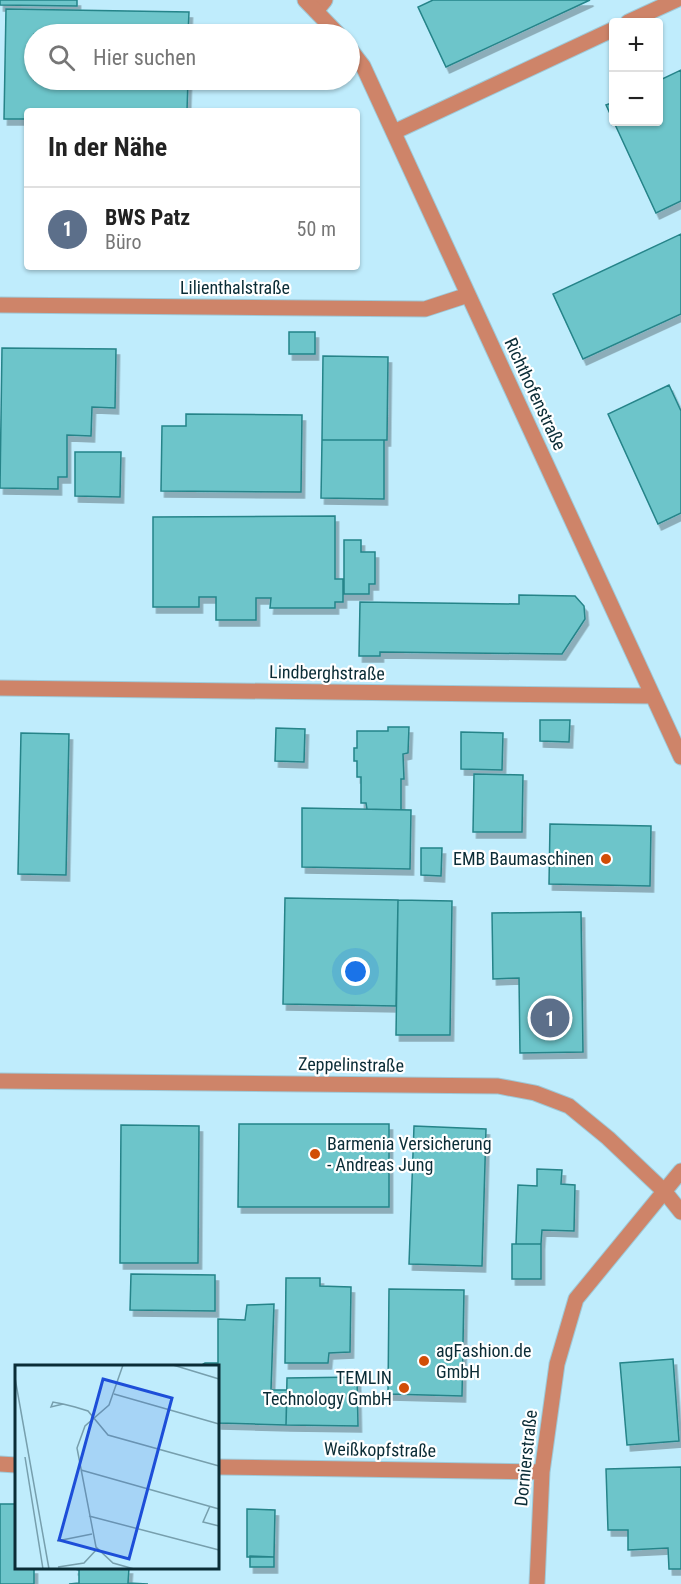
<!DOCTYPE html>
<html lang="de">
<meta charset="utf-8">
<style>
:root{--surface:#fff;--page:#f2f2f2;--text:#222;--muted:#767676;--line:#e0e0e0;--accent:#d93025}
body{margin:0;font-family:"Roboto Condensed",sans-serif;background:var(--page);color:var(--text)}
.controls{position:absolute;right:18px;top:18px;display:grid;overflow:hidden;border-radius:6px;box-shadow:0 2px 4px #0004}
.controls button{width:54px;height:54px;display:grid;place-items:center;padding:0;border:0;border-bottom:2px solid var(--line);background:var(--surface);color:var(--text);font:30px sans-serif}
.you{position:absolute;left:356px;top:972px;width:21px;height:21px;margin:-15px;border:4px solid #fff;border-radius:50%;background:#1a73e8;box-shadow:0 0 0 9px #1a73e833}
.badge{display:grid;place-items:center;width:39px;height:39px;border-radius:50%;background:var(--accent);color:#fff;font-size:20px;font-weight:700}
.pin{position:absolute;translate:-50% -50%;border:3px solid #fff;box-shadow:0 2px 6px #0006}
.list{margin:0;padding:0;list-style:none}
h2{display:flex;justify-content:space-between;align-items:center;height:78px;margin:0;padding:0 24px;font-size:26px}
h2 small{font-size:20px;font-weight:400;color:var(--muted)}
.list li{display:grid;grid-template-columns:39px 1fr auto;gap:18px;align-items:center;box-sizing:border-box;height:84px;padding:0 24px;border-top:2px solid var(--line)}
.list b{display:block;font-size:22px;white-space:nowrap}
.list p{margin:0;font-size:20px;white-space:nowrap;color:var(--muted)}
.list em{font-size:20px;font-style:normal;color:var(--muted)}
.icon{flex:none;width:33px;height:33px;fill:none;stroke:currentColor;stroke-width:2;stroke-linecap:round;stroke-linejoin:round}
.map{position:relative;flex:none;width:681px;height:1584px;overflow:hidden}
.search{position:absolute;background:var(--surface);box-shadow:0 2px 4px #0004;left:24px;top:24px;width:336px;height:66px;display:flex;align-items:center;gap:15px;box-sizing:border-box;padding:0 21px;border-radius:33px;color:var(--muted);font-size:22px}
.panel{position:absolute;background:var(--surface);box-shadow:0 2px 4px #0004;left:24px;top:108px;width:336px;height:162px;border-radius:6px}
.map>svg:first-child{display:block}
.building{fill:#6dc5ca;stroke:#258489;stroke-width:1.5;filter:url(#shadow)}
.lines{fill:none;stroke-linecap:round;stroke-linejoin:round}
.service-casing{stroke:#9ec9d8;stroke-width:17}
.minor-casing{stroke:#9ec9d8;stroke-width:17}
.service{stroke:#ce8469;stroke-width:15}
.minor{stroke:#ce8469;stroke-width:15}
.poi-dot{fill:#d14d06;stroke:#fff;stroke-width:2}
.labels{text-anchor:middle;stroke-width:4.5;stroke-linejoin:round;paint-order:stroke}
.street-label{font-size:18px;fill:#0a2c36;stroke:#fff}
.poi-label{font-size:18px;fill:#0a2c36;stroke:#fff;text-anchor:end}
.inset-road{fill:none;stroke:#779fad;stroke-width:1.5}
.view{fill:#1d4ed8;fill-opacity:0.15;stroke:#1d4ed8;stroke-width:3}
.inset-edge{fill:none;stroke:#0a2c36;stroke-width:3}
</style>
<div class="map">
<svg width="681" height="1584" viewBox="0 0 681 1584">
<defs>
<filter id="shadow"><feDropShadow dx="3.5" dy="6" stdDeviation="0" flood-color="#0004"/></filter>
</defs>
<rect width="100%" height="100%" fill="#bfecfc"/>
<path class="building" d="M0,0H77V6L0,5Z
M433,0H590L446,67L418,7Z
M6,9L189,12L188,34H34V80H188L187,111H27V119H4Z
M681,70V201L656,213L606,105L614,102V122H658V81Z
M681,234V314L583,359L553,294Z
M289,332H315V354H289Z
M2,348L116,349L115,408L92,407L91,436L67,435V477H58V489L0,488Z
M323,356L388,357L387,440H322Z
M669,385L681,411V513L658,524L608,414Z
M186,414L302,415L301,492L161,491L162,426H186Z
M322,440H384V499L321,498Z
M75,452H121L120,497L75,496Z
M335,516V579H343V602H335V608H270L271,598H256V620H216V597H199V607H153V517Z
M344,540H361V552H375V584H369V594H344Z
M519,595L575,596L584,606L585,619L562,654L380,652V656H359L360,602L519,604Z
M540,720H570L569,742L540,741Z
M388,727H409L408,753L403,754L404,779H401V810L367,809L366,803H361V777H357V761H354V748H357V731H388Z
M276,728L305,729L304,762L275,761Z
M461,732L503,733L502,770L461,769Z
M21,733L69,734L66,875L18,874Z
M474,774L523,775L522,832H473Z
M302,808L411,810L410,869L302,867Z
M550,824L651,826L650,886L549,884Z
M421,848H442L441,876L421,875Z
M285,898L398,900L396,1006L283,1004Z
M398,900L452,901L450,1035H396Z
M581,912L583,1052L520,1053L519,978L493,979L492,913Z
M239,1124H389V1207H238Z
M121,1125L199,1126L198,1263H120Z
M414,1126L486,1129L482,1266L409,1264Z
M537,1169L562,1170L561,1184L575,1185L574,1231L542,1230L541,1244H516L518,1185L537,1186Z
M512,1244H541V1279H512Z
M131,1274L215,1275V1311L130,1310Z
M286,1278H320V1286L351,1287L350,1352L329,1353L328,1363H285Z
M389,1289L464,1290L462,1396L388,1394Z
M274,1304L271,1390H287L286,1425L218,1423V1366H200L205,1363H218V1319L245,1320L247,1305Z
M673,1359L679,1441L627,1445L620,1363Z
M357,1377L358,1426L286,1425L287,1378Z
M681,1467V1569H669L668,1548L628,1550V1530H608L606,1469Z
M0,1504H16V1568H34V1584H0Z
M247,1509L275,1510L274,1557H247Z
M250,1556L274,1557V1567H250Z
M75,1568H129L128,1583L148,1584H69L79,1583V1570L75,1569Z"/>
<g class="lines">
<g class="service-casing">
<path id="service" d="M316,11L325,0
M628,22L676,0
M394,132L614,29"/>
</g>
<g class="minor-casing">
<path id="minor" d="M305,0L338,34
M350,49L363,66L681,757
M0,305L425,309L468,295
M0,688L653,696
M0,1081L498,1086L535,1093L569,1106L608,1138L665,1192L681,1212
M0,1464L16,1465
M218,1467L542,1472
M537,1584L542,1472L557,1364L576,1299L681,1171"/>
</g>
<use href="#service" class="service"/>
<use href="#minor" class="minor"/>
</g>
<g class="poi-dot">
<circle cx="606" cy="859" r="6"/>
<circle cx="315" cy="1154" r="6"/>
<circle cx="424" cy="1361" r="6"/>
<circle cx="404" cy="1388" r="6"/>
</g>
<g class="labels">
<g class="street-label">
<text x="235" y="294">Lilienthalstraße</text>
<text transform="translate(535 394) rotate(65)" y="6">Richthofenstraße</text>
<text transform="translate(327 673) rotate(1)" y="6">Lindberghstraße</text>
<text transform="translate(351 1065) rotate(1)" y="6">Zeppelinstraße</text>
<text transform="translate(380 1450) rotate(1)" y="6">Weißkopfstraße</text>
<text transform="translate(526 1458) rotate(-84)" y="6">Dornierstraße</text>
</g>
<g class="poi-label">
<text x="594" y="865">EMB Baumaschinen</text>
<text x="327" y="1150" text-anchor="start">Barmenia Versicherung<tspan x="327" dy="21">- Andreas Jung</tspan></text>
<text x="436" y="1357" text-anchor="start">agFashion.de<tspan x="436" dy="21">GmbH</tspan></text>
<text x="392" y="1384">TEMLIN<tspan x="392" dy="21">Technology GmbH</tspan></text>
</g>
</g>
<g transform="translate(15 1365)">
<rect width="204" height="204" fill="#bfecfc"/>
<path class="inset-road" d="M108,0L94,40L70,61L62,83L81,182L98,198L119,204M158,0L204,14M0,13L34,204M99,29L204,59M48,39L36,42L38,37L48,39L60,42L73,46L93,70L204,101M10,92L28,204M66,105L204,144M195,141L188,157L204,161M74,151L204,185M42,176L77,169M43,202L69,198L82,184"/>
<path class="view" d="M88,14L157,33L114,194L44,175Z"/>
<rect width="204" height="204" class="inset-edge"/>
</g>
</svg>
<div class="controls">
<button>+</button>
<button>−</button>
</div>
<div class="you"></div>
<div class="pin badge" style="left:550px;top:1018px;background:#5c6f8a">1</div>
<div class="search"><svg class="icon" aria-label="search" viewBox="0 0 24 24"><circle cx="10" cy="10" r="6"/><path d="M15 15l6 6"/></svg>Hier suchen</div>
<section class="panel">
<h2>In der Nähe<small></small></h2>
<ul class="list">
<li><span class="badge" style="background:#5c6f8a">1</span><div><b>BWS Patz</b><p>Büro</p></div><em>50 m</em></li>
</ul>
</section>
</div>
